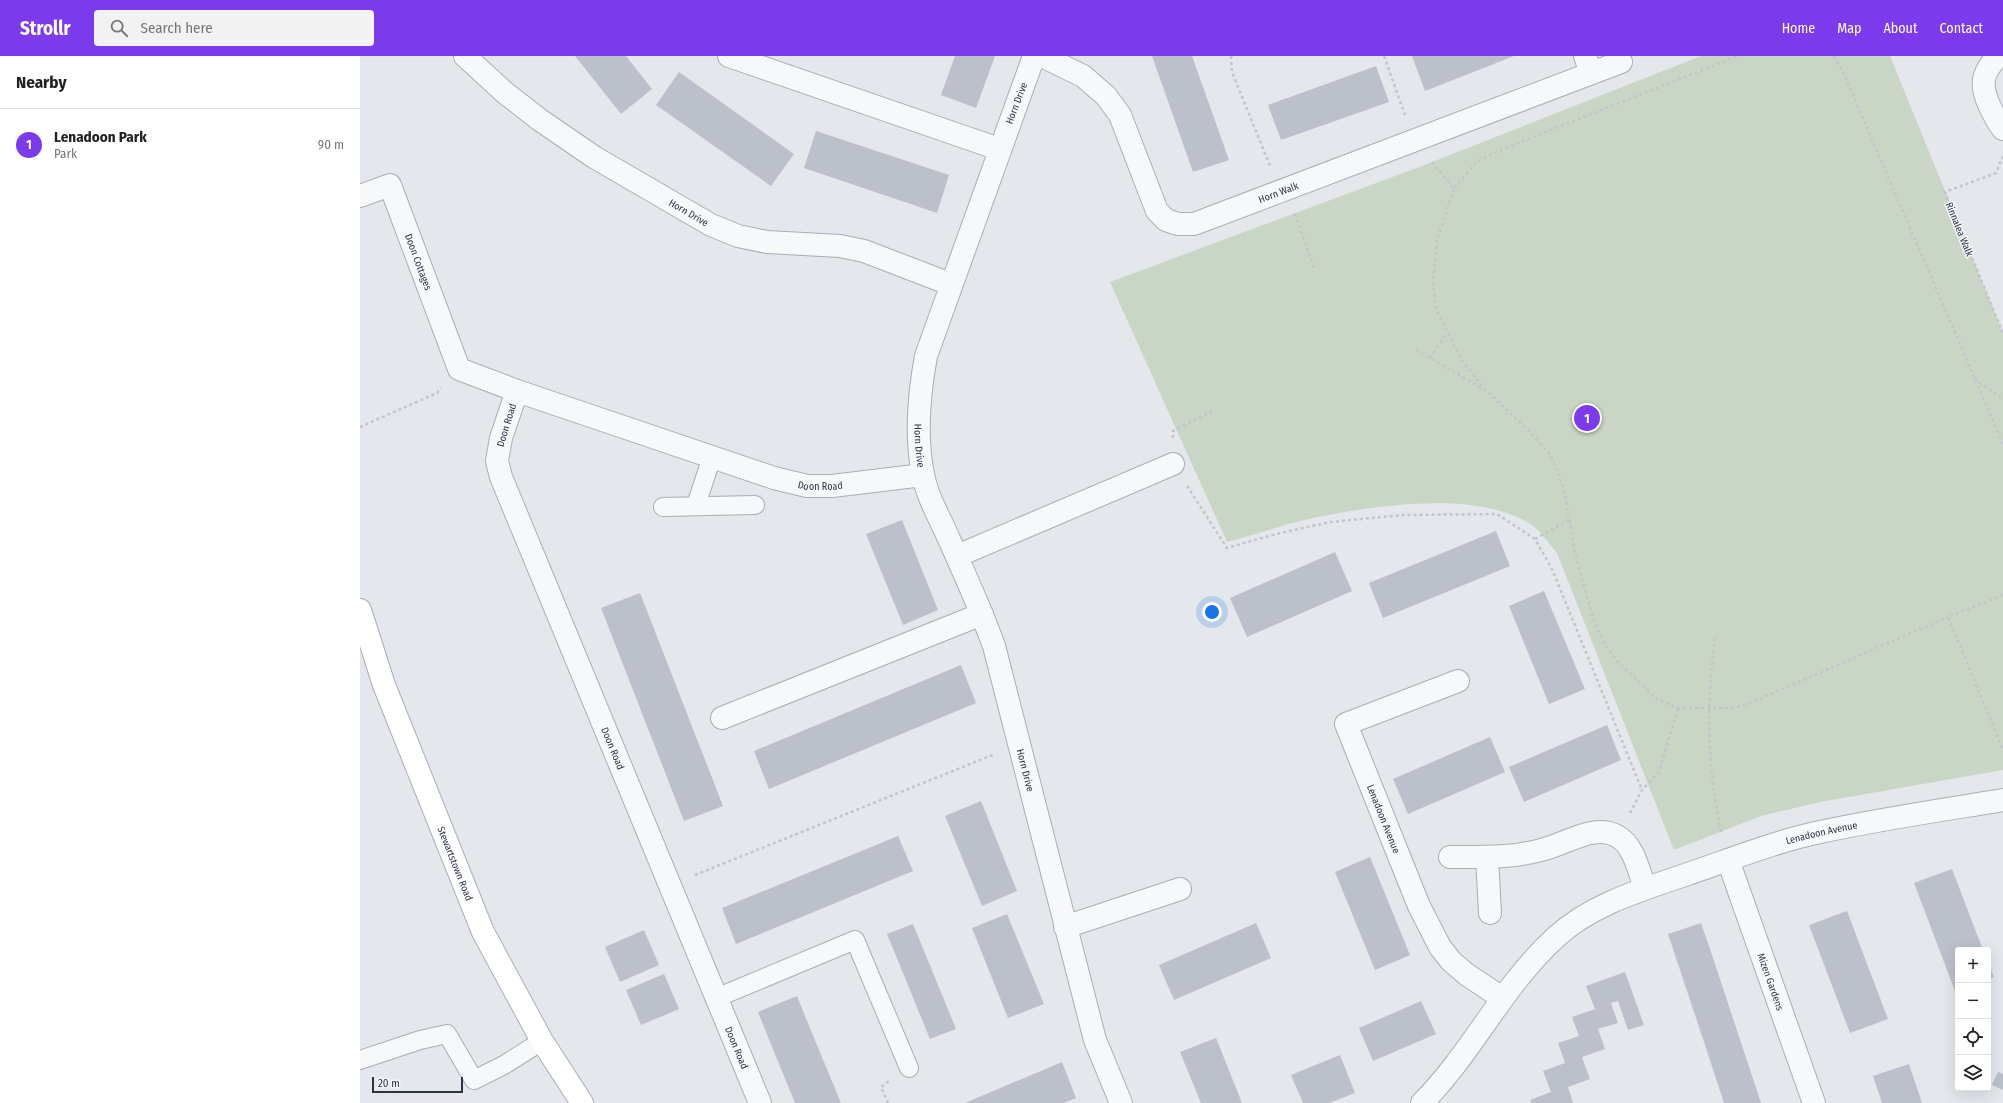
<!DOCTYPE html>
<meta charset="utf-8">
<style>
:root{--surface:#fff;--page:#f2f2f2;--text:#222;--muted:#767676;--line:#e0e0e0;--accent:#7c3aed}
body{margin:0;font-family:"Fira Sans Condensed",sans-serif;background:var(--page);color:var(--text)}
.controls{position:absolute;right:12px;bottom:12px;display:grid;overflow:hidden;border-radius:4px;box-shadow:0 4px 16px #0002}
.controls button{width:36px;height:36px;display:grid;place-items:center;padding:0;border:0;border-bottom:1px solid var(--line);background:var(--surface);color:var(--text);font:20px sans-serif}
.scale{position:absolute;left:12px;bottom:10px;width:91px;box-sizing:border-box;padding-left:4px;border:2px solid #2b3445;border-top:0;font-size:11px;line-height:14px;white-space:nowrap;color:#2b3445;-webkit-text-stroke:3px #f4f6f9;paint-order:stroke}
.you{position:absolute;left:852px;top:556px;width:14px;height:14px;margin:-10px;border:3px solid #fff;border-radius:50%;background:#1a73e8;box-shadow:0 0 0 6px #1a73e833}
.badge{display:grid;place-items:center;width:26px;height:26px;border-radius:50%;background:var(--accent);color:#fff;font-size:13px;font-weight:700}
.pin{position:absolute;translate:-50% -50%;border:2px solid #fff;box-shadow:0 1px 4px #0006}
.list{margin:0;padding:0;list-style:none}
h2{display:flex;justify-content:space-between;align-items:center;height:52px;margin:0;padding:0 16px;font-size:17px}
h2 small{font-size:13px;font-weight:400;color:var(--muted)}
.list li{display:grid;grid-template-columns:26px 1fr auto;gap:12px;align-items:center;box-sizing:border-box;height:72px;padding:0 16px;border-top:1px solid var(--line)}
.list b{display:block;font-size:15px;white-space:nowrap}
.list p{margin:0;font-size:13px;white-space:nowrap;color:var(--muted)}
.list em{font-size:13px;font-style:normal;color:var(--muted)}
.icon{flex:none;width:22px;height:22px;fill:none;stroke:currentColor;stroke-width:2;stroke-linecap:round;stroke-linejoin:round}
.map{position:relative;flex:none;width:1643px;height:1047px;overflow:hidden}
header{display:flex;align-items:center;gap:24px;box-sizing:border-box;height:56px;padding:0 20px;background:var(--accent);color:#fff}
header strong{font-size:19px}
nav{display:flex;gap:22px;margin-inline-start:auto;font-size:14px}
.search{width:280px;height:36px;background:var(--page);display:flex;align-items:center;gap:10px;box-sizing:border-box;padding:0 14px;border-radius:4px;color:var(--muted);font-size:15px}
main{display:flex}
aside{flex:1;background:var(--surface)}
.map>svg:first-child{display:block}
.green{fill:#c9d6c5}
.building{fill:#bbc0ca}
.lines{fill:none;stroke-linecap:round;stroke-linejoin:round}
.lane-casing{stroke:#a9aeb7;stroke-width:20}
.street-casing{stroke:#a9aeb7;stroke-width:24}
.secondary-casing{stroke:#a9aeb7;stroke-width:24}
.path{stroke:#c2c5cb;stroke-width:2.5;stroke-dasharray:3 3;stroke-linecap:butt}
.lane{stroke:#f7f8fa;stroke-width:18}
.street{stroke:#f7f8fa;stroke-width:22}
.secondary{stroke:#fff;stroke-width:22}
.labels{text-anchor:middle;stroke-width:3;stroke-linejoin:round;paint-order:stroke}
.street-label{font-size:10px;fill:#2b3445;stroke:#f4f6f9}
</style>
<header>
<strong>Strollr</strong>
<div class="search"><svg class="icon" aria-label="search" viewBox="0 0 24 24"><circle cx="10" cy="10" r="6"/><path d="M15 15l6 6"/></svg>Search here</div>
<nav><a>Home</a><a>Map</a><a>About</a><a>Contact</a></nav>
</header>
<main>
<aside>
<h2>Nearby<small></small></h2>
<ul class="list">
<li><span class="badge">1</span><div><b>Lenadoon Park</b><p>Park</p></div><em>90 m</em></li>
</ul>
</aside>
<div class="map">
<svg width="1643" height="1047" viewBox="0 0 1643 1047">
<rect width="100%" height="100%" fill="#e4e7ec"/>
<path class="green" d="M1341,0H1530L1643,277V714L1460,746L1401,760L1314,794L1197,497C1189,488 1180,474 1170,468C1116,433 1009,450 949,463C922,469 894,479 867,486L750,226L1062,110Z"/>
<path class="building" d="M215,0H266L292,33L261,58Z
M595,0H635L616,52L581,39Z
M792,0H832L869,104L833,116Z
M1052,0H1154L1065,35Z
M1016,10L1029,46L921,84L908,49Z
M319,16L434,98L411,130L296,49Z
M456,75L589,119L577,157L444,112Z
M542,464L578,554L543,569L506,478Z
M1136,475L1150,510L1023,562L1009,527Z
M975,496L992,535L887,581L870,542Z
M1184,535L1225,633L1189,648L1149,550Z
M280,537L363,750L324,765L241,552Z
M601,609L616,647L409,733L394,695Z
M1247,669L1261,704L1164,746L1149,711Z
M1130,681L1145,716L1048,758L1033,723Z
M621,745L657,835L622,850L585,760Z
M538,780L553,815L376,888L362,852Z
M1010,801L1050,899L1015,914L975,816Z
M1592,813L1623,894H1598V934L1595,935L1554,827Z
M1487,855L1528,963L1490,977L1449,869Z
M647,858L684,948L648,962L612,872Z
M896,867L911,902L814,944L799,909Z
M1341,867L1349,890L1401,1047H1364L1346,992L1308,878Z
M553,868L596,973L570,983L527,878Z
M284,874L299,909L260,926L245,891Z
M1628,907L1634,921L1628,923Z
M1265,916L1284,969L1268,974L1258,945L1251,947L1258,967L1238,973L1245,993L1222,1001L1230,1023L1208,1031L1213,1047H1171L1170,1044L1191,1036L1183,1015L1205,1007L1198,987L1219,980L1212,961L1235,953L1226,930Z
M304,918L319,953L281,969L266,934Z
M437,940L447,965L481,1047H435L408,981L398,956Z
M1061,945L1076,978L1013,1005L999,972Z
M856,982L882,1047H841L820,996Z
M980,999L995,1037L969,1047H943L931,1019Z
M702,1006L716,1042L704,1047H605Z
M1549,1008L1562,1047H1522L1513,1020Z
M1638,1016L1643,1018V1034L1632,1029Z"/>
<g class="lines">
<g class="lane-casing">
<path id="lane" d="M336,449L352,401
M303,451L395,449
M356,942L495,884L549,1012
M0,1004L60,984L87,978L114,1024L144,1009L182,985"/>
</g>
<g class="street-casing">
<g id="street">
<path id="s1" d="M105,0L144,36L180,64L234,101L351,169L378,180L407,186L480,190L504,195L590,228"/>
<path d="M369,0L639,93"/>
<path id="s2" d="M674,0L566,300C559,338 555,379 563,418C567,441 580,462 589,483C605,519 621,554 634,590L735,984L761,1047"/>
<path id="s3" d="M682,0L723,20L746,40L760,59L797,155L806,164L818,168H834L1261,6"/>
<path d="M1225,0L1231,17"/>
<path d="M1638,0C1621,18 1620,29 1630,51C1634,59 1638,67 1643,73"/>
<path id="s4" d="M0,140L30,129L99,313L157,335L414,422L447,430H472L563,419"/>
<path id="s5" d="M157,335L141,382L137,405L141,421L400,1047"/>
<path d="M597,500L813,408"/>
<path id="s6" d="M1098,625L986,668L1059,850L1080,891L1091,905L1106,918L1142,942"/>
<path d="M362,662L622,558"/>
<path d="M1090,801C1120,801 1152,802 1181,794C1204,789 1234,767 1257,780C1274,789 1279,816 1285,832"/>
<path d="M1127,801L1130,857"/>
<path id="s7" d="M1368,804L1454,1047"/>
<path d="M705,871L820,833"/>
<path id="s8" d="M1062,1047C1113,996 1142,930 1196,881C1231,849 1278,835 1322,820C1367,805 1413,786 1460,776C1520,763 1582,754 1643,744"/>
</g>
</g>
<g class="secondary-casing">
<g id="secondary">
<path id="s9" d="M0,554L24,629L123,876L182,985L222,1047"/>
</g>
</g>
<path class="path" d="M871,0L872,16L910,110
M1024,0L1045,59
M1474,0L1482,14L1643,388
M1643,100L1636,117L1585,136L1643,277
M1072,106L1094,133L1116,106L1143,93L1378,0
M1094,133L1077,184L1073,227L1076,253L1101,303L1125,333
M935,158L954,212
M1056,294L1127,335L1169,375L1191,400L1204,433L1215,497L1234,566L1244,587L1258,606L1297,643L1318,652H1373L1390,647L1588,561
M1070,302L1087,277
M1614,323L1643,343
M0,371L77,337L81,332
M813,382V375L852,355
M827,430L867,492L912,479L970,466L1043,459L1137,458L1175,483L1192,513L1282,734
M1175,483L1210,463
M1643,539L1588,561L1643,694
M1355,582C1346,648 1347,714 1362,779
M1270,757L1282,734L1299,716L1318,652
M335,819L635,698
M528,1047L521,1031L529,1025"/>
<use href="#lane" class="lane"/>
<use href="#street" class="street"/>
<use href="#secondary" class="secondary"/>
</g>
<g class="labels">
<g class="street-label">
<text transform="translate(656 47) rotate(-69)" y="4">Horn Drive</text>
<text dy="4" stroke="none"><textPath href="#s3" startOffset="334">Horn Walk</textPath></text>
<text dy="4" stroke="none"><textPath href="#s1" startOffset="274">Horn Drive</textPath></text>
<text transform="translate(1600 173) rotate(68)" y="4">Rinnalea Walk</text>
<text dy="4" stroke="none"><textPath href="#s4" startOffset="114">Doon Cottages</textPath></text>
<text transform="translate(146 369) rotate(-73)" y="4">Doon Road</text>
<text dy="4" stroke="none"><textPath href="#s2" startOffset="409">Horn Drive</textPath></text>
<text dy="4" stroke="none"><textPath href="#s4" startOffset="609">Doon Road</textPath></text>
<text dy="4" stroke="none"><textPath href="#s5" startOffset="383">Doon Road</textPath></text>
<text dy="4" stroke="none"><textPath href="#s2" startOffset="752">Horn Drive</textPath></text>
<text dy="4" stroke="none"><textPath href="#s6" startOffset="222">Lenadoon Avenue</textPath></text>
<text dy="4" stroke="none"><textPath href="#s8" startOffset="501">Lenadoon Avenue</textPath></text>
<text dy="4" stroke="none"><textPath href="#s9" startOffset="271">Stewartstown Road</textPath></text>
<text dy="4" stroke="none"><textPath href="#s7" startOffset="129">Mizen Gardens</textPath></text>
<text dy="4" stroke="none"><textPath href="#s5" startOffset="707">Doon Road</textPath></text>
</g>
</g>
</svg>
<div class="controls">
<button>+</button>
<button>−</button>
<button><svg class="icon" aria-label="locate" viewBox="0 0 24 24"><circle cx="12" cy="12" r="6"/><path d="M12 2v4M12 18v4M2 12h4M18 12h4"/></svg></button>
<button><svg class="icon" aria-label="layers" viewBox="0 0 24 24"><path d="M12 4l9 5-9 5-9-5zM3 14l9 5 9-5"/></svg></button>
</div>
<div class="scale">20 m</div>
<div class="you"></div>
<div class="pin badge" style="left:1227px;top:362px">1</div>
</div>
</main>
